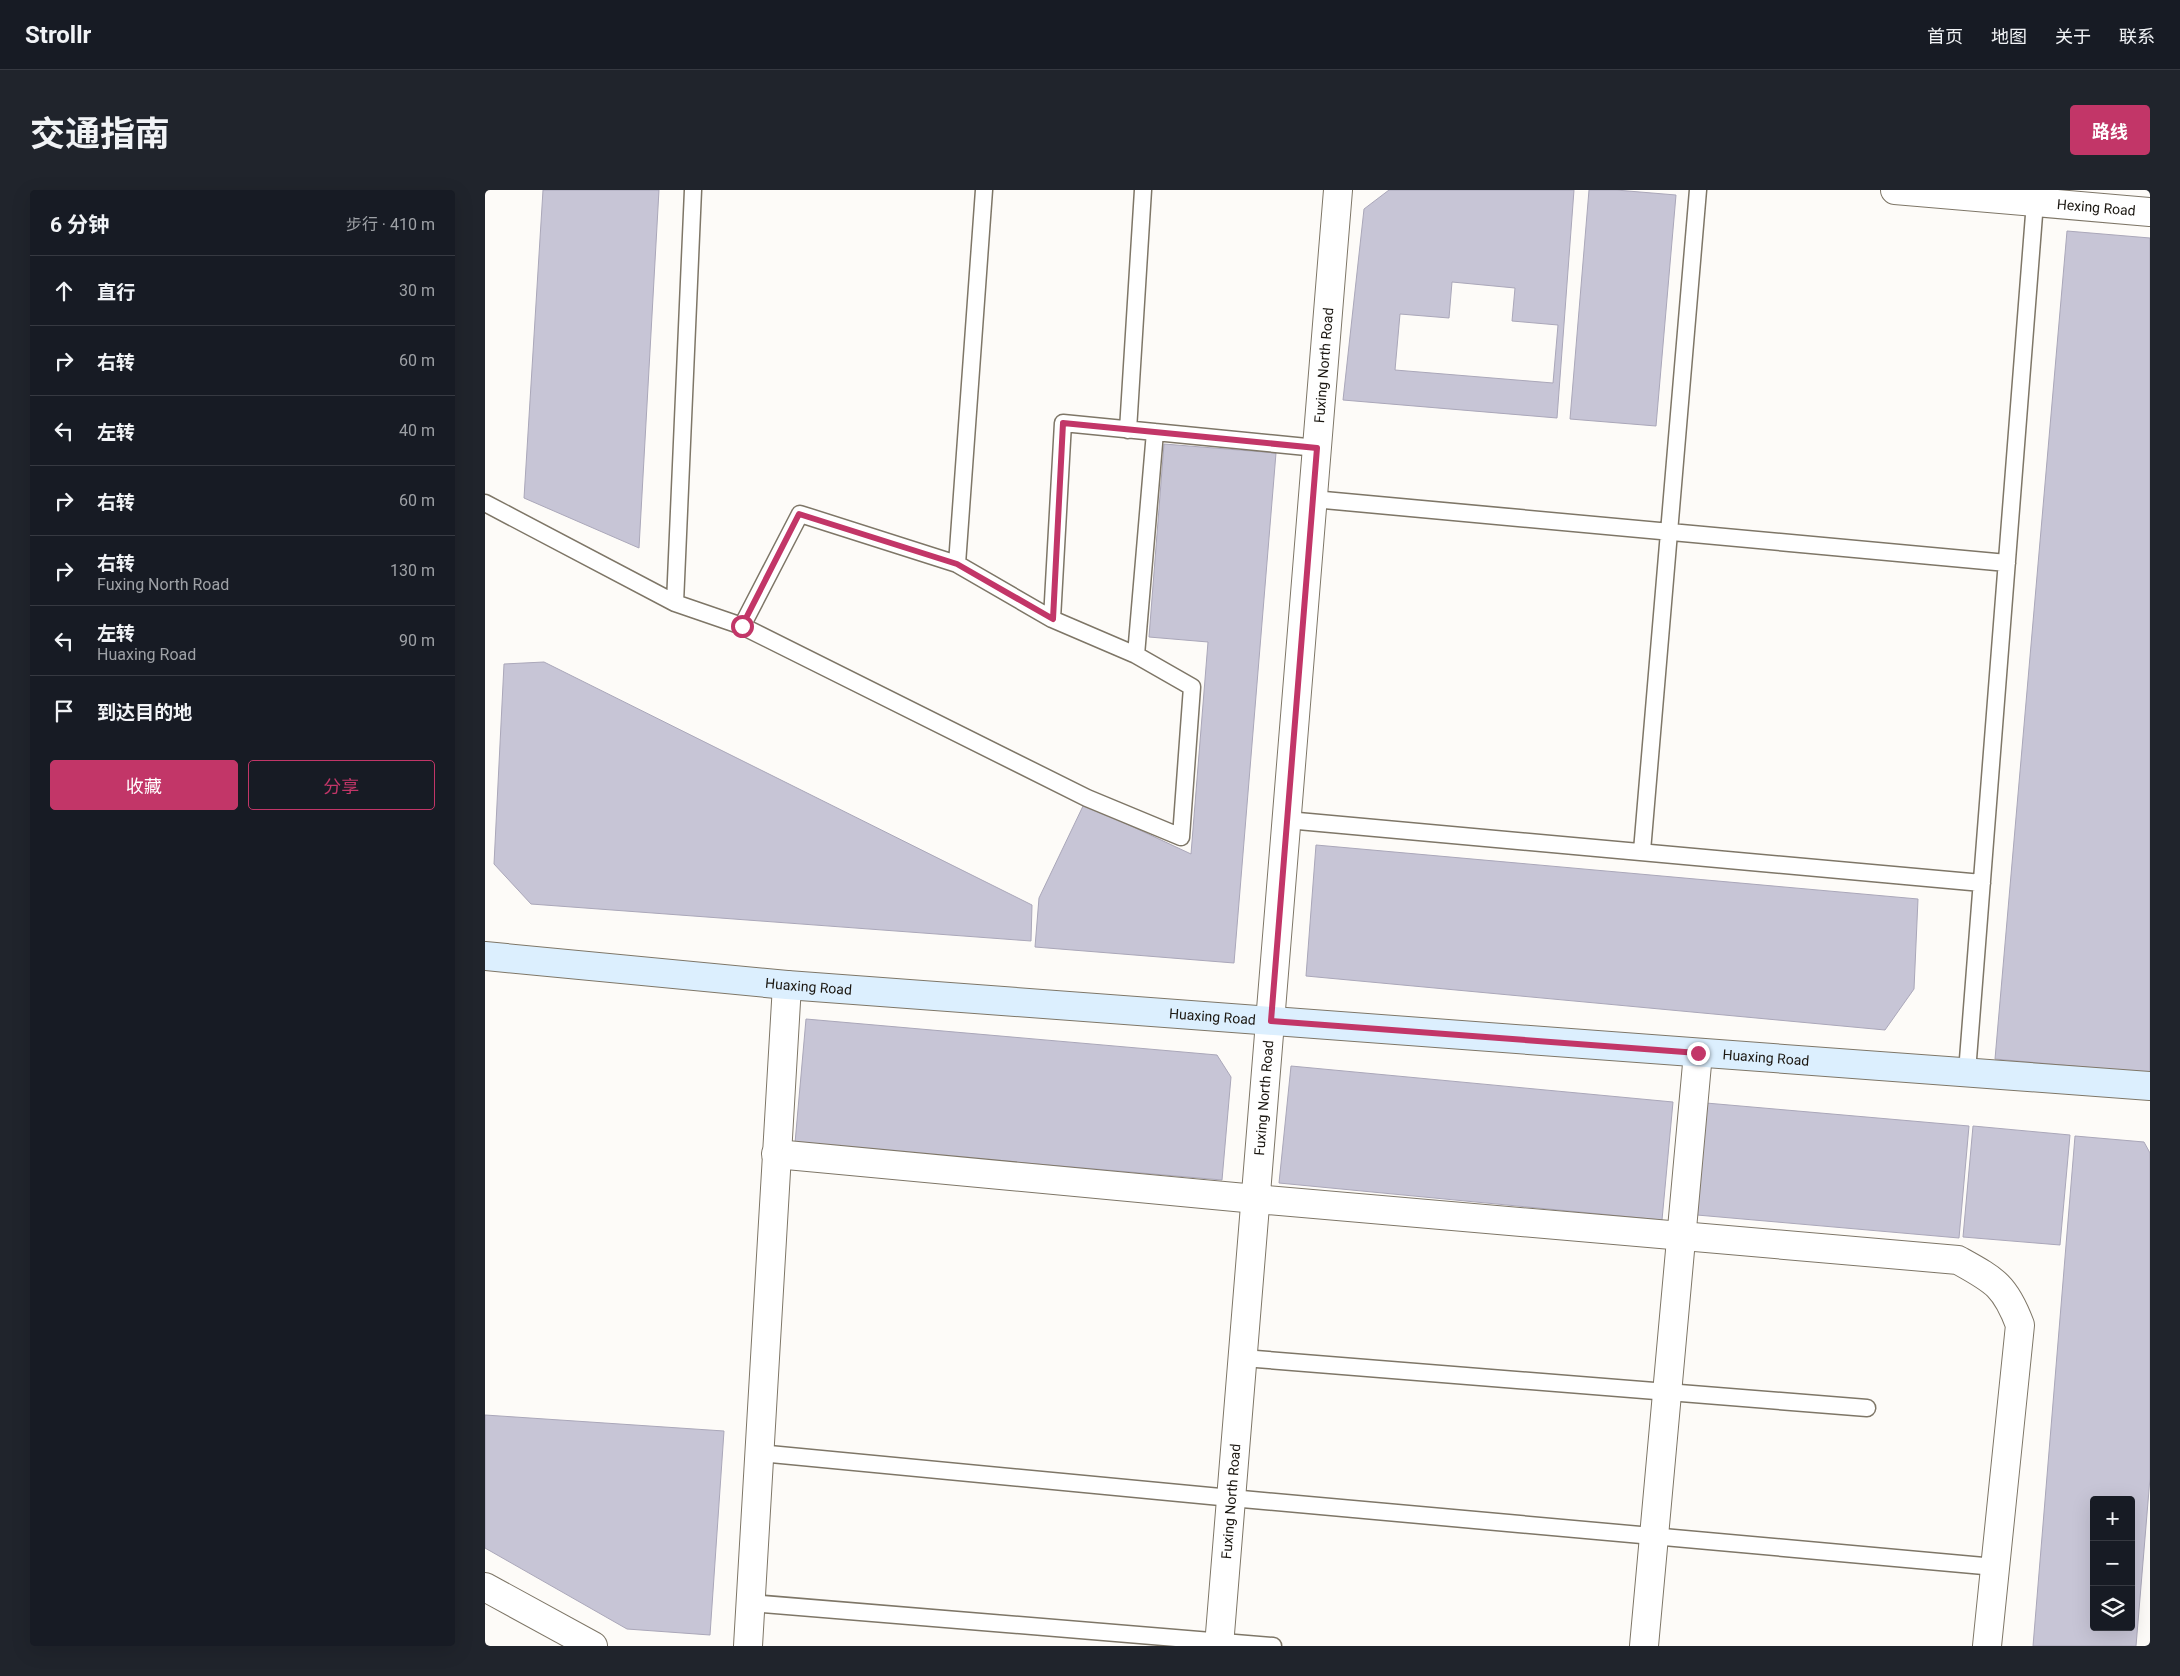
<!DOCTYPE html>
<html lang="zh">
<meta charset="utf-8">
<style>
:root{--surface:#171b24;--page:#20242c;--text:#f1f3f6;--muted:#9ea1a6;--line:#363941;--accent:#c23668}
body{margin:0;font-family:Roboto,"Noto Sans SC",sans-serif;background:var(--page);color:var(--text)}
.controls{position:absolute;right:15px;bottom:15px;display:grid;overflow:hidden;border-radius:5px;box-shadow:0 5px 20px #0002}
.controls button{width:45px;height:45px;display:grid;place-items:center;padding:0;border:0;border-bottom:1px solid var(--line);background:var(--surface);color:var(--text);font:25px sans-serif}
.stop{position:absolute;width:15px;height:15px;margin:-11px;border:4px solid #c23668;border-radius:50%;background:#fff}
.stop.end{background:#c23668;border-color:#fff;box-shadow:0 1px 5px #0008}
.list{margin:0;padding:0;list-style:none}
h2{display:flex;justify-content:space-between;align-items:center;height:65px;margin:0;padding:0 20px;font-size:21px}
h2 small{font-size:16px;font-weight:400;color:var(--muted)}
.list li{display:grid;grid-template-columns:32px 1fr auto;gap:15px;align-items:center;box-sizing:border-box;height:70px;padding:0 20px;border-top:1px solid var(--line)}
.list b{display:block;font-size:19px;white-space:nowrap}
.list p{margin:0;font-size:16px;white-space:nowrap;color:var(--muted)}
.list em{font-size:16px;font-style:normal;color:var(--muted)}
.actions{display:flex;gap:10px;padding:15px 20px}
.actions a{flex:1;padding:11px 0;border:1px solid var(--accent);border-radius:5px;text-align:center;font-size:18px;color:var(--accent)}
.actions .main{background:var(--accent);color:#fff}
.icon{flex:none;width:28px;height:28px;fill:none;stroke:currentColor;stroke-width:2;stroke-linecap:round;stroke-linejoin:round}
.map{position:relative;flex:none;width:1665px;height:1456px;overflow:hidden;border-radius:5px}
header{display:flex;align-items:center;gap:30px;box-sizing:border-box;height:70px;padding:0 25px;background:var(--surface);border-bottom:1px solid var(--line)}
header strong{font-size:24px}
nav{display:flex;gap:28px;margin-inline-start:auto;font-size:18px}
.intro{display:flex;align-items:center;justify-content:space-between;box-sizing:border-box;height:120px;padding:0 30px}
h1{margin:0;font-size:35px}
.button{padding:12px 22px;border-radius:5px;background:var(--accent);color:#fff;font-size:18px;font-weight:700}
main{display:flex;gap:30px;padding:0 30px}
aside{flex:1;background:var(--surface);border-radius:5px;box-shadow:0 5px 20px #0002}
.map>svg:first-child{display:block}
.building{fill:#c7c5d6;stroke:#aaa7b9;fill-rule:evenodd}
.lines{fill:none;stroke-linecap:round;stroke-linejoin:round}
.lane-casing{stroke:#7e7667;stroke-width:19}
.street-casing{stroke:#7e7667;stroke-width:30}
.secondary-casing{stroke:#7e7667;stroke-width:30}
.lane{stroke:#fff;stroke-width:16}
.street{stroke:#fff;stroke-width:28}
.secondary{stroke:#dceffe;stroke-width:28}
.route{stroke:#c23668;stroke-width:6}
.labels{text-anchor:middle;stroke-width:4;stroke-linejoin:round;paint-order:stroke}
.street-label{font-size:14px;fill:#1b1711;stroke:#fff}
</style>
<header>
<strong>Strollr</strong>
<nav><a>首页</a><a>地图</a><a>关于</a><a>联系</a></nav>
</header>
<div class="intro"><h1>交通指南</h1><a class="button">路线</a></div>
<main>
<aside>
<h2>6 分钟<small>步行 · 410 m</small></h2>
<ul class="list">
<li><svg class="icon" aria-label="ahead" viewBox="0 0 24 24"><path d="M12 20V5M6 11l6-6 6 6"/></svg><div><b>直行</b></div><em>30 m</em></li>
<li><svg class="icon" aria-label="right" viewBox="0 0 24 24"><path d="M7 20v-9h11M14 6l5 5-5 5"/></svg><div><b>右转</b></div><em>60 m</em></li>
<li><svg class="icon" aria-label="left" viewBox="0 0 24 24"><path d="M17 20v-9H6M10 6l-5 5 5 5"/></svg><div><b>左转</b></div><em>40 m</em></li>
<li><svg class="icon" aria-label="right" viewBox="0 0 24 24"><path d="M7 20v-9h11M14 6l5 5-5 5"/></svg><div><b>右转</b></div><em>60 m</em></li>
<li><svg class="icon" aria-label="right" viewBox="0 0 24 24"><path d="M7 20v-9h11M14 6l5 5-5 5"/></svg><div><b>右转</b><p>Fuxing North Road</p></div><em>130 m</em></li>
<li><svg class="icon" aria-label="left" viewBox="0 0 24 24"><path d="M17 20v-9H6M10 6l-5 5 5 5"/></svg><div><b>左转</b><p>Huaxing Road</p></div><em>90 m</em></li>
<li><svg class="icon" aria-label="arrive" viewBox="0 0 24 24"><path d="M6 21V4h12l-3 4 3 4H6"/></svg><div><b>到达目的地</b></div></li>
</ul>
<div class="actions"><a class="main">收藏</a><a>分享</a></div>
</aside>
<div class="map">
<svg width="1665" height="1456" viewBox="0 0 1665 1456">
<rect width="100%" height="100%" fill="#fdfbf8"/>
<path class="building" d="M58,0H174L154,358L39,308Z
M904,0H1089L1072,228L858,210L879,19Z
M1104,0H1131L1191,5L1171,236L1085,229Z
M1582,41L1665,48V883L1510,869Z
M967,92L1030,98L1027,131L1073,135L1068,193L910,180L915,124L964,128Z
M679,254L791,263L749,773L550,757L554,708L599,614L706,664L723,452L664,447Z
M59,472L547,715L546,751L46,714L9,674L19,474Z
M831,655L1433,709L1429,799L1400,840L821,786Z
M321,829L732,865L746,887L737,990L310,953Z
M806,876L1188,912L1177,1030L794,993Z
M1221,913L1484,936L1474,1048L1212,1025Z
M1488,936L1585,945L1575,1055L1478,1047Z
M1590,946L1659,952L1665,963V1288L1651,1456H1548ZM1609,1310H1646V1437H1609Z
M0,1225L239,1241L225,1445L142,1439L0,1358Z"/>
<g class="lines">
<g class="lane-casing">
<path id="lane" d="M643,240L658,0
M828,309L1522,373
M0,313L190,413L257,436L602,608L696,647L707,497L651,465L567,429L472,374L315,324L257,436
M472,374L499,0
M190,413L208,0
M567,429L578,233L832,258
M651,465L670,242
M802,630L1497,693
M1157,661L1213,0
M1482,882L1550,12
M758,1168L1382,1218
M274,1263L746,1308L1510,1377
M266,1413L788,1456"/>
</g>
<g class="street-casing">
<g id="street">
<path id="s1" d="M1410,0L1665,22"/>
<path d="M291,964L771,1009L1473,1070C1509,1090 1520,1095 1535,1135L1502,1456"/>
<path d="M0,1397L108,1456"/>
<path d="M263,1456L302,795"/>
<path id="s2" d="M734,1456L853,0"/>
<path d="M1159,1456L1213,863"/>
</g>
</g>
<g class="secondary-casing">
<g id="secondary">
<path id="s3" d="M0,766L302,795L1665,896"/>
</g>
</g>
<use href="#lane" class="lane"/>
<use href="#street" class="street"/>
<use href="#secondary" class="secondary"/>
</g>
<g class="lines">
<path class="route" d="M257,436L314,324L472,374L568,429L578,233L832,258L786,831L1213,863"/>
</g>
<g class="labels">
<g class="street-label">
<text dy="5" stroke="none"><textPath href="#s1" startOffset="202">Hexing Road</textPath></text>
<text dy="5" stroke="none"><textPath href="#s2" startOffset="1285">Fuxing North Road</textPath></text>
<text dy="5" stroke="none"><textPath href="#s3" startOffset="325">Huaxing Road</textPath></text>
<text dy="5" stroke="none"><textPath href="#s3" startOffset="730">Huaxing Road</textPath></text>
<text dy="5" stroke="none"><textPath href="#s3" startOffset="1285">Huaxing Road</textPath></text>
<text dy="5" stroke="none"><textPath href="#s2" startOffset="550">Fuxing North Road</textPath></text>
<text dy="5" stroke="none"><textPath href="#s2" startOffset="145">Fuxing North Road</textPath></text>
</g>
</g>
</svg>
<div class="controls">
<button>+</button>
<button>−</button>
<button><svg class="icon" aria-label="layers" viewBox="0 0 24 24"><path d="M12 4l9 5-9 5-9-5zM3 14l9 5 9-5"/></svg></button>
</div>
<div class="stop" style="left:257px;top:436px"></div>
<div class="stop end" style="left:1213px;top:863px"></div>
</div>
</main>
